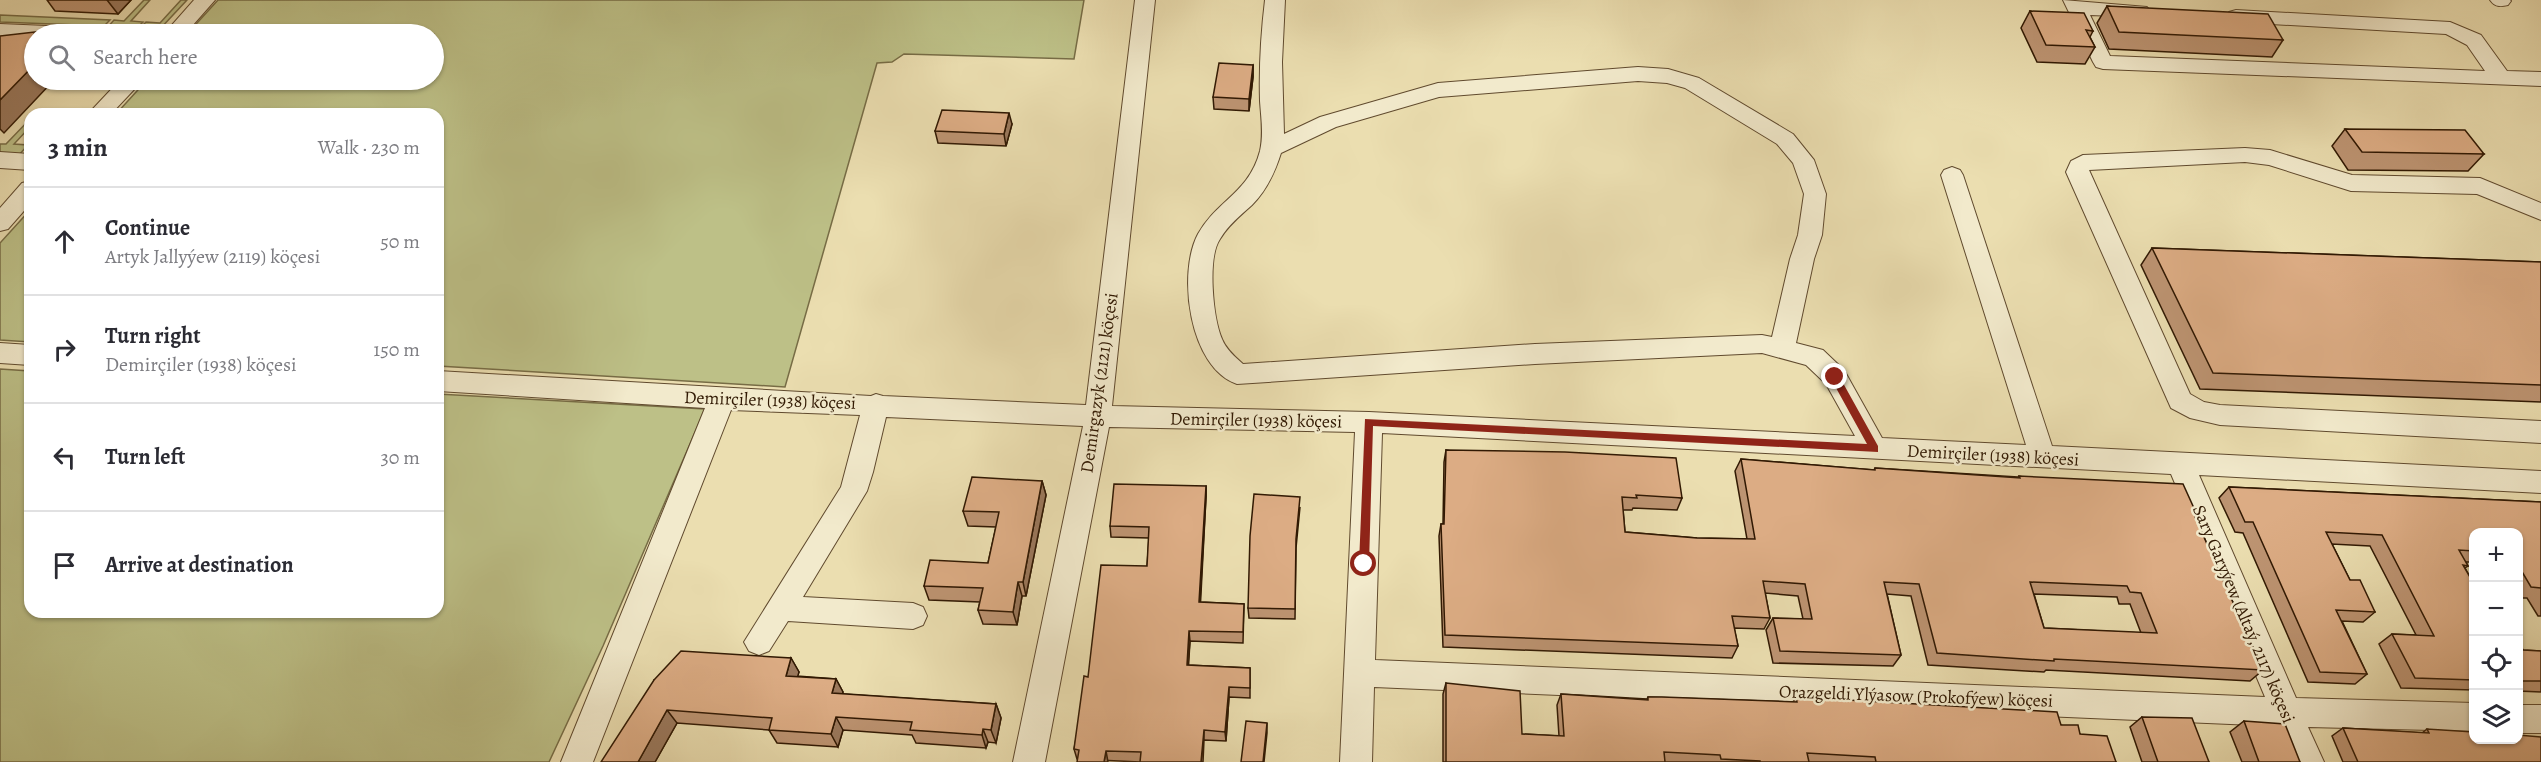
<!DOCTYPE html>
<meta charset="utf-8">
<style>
:root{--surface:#fff;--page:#f7f7f7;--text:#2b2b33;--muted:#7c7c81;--line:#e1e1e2}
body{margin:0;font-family:Alegreya,serif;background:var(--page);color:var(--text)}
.controls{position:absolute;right:18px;bottom:18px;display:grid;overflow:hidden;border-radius:12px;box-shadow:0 2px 4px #0004}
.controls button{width:54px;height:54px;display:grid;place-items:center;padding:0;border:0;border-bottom:2px solid var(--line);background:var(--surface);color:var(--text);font:30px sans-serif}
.stop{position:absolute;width:18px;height:18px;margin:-14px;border:4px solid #8f2418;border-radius:50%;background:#fff}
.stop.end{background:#8f2418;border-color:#fff;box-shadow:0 2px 6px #0008}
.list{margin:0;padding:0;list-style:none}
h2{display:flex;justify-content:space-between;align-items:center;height:78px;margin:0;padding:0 24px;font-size:26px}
h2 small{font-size:20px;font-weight:400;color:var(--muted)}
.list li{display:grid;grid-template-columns:39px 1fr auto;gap:18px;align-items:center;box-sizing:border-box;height:108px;padding:0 24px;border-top:2px solid var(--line)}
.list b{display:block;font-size:22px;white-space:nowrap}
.list p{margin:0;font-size:20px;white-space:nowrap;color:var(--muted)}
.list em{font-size:20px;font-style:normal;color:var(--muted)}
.icon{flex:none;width:33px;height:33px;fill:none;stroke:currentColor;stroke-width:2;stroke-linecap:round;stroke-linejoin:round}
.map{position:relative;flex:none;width:2541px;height:762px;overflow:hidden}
.search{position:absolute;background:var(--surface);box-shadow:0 2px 4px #0004;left:24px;top:24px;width:420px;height:66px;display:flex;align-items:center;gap:15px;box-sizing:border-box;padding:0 21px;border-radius:33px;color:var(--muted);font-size:22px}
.panel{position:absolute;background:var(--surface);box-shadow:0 2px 4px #0004;left:24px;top:108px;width:420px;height:510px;border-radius:18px}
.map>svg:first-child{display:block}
.green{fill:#bdc087;stroke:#776c45;stroke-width:1.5}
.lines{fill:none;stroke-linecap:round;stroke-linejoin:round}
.minor-casing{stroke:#604a2e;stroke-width:2}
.minor{fill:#f2eacc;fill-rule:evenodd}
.wall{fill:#bd9472;stroke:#311903;stroke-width:1.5;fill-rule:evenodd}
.shaded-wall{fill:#9a785c;stroke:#311903;stroke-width:1.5}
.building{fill:#dcac84;stroke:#311903;stroke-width:1.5;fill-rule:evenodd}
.route{fill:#8f2418}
.labels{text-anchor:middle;stroke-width:5;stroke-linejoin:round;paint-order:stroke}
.street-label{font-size:18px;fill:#311903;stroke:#f2eacc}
</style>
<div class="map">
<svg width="2541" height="762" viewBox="0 0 2541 762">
<rect width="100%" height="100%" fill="#ebdeb0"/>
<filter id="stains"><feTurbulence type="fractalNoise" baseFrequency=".00333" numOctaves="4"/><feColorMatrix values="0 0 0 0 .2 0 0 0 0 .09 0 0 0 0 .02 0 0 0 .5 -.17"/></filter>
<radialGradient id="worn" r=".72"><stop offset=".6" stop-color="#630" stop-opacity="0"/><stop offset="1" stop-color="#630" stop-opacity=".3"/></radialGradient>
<path class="green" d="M144,0H150L131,21L143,22L134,31L106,29L114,20L124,21Z
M181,0H187L159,30L137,31L146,22L160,23Z
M218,0H1084L1074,59L904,54L892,62L877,63L785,387L438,366V114H116L147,80H434V34H187Z
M0,15L110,20L104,26L0,22Z
M30,119V127L14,144L28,145L18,156L0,155V144H6Z
M30,210V342L0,340V243Z
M0,369L30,371V612H438V394L705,409L603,646L549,762H0Z"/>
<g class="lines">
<g class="minor-casing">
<path id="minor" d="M194,0H215L185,34H164Z
M1135,0H1155L1112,406L1369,412L1855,436L1826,384L1806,365L1762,353L1535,364L1237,384C1189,368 1177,273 1198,234C1217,200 1249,193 1260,151C1264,134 1261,117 1260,101C1259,67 1261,33 1265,0H1285L1282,62L1284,134L1320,117L1438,83L1638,67L1668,69L1699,78L1793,134L1814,160L1826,194L1822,235L1814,259L1796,343L1823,350L1844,370L1882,438L2026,445L1941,175L1944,170L1952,167L1960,170L1963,175L2052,446L2541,471V493L2199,475L2296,698L2474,703V731L2308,727L2324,762H2292L2277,726L1374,687L1372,762H1340L1355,432L1109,427L1045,762H1013L1083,426L886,417L873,472L867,491L803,597L913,603L923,607L927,616L923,625L913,629L788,621L769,651L759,655L749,651L744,642L841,487L860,415L731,410L593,762H561L705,408L438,391V371L871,396L876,394L883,396L1086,405ZM1638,81L1667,83L1685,88L1777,144L1793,163L1804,194L1798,235L1790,259L1772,337L1762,335L1535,344L1243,364C1235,357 1226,349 1222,339C1213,318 1207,258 1220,239C1228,225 1241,215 1252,205C1267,190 1275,172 1281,153L1336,127L1439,97ZM1382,433L2171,474L2265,697L1375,660Z
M2063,0L2147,7L2150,11L2147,15L2140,17L2090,15L2110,56L2485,71L2467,45L2446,34L2236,22L2229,20L2226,16L2229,12L2236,10L2450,22L2481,35L2507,71L2541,72V86L2103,69L2096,67L2093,62Z
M2490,0H2510L2511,1L2508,5C2500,7 2495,7 2490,0Z
M0,24L93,28L100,30L103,34H34V38L0,36Z
M120,80H143L111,114H88Z
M2245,148L2270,150L2352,175L2480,178L2541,203V220L2477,194L2351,191L2269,165L2245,162L2089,170L2190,394L2204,402L2220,405L2541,421V443L2220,425L2190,418L2171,408L2066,172L2071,161L2083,155Z
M0,152L30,154V170L0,168Z
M30,181V204L8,229L0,231V208L22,183Z
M0,343L30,345V365L0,363Z
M2518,705H2541V733H2518Z"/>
</g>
<use href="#minor" class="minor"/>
</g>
<path class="wall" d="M47,0H131L118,14L55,11Z
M2107,6L2283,40L2272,57L2109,49L2097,23Z
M2030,11L2093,31L2090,37L2095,47L2085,64L2037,62L2021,28Z
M1253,65V77L1249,111L1214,109L1213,97Z
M1012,124L1006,146L938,143L935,131Z
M2345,129L2484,154L2468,171L2348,170L2332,146Z
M2152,248L2541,262V402L2200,389L2141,265Z
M1446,450L1682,498L1677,510L1633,508L1632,510H1623L1625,532L1697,538L1747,539L1735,471L1741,459L1874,470L1875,468L2018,477L2019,476L2198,517L2196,519L2263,670L2250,681L2046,670L2044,672L1928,665L1911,596L1887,594L1901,655L1893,666L1773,663L1766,630L1773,618L1803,619L1798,596L1765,593L1770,618L1764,629L1734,628L1738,646L1732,658L1443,647L1439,536L1441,524H1443L1444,462ZM2034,594L2117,597L2119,604H2130L2141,633L2044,628Z
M1042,481L1046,495L1026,596H1022L1017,625L983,624L978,610L980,602L929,600L924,586L988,563L996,527L968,526L963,511Z
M1206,486V497L1200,602L1244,604L1243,643L1190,641L1188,665L1250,668V698L1229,697L1226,741L1204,740L1140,762L1077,759L1074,749L1088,677L1147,566L1149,538L1111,537L1110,526Z
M2229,487L2541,502V616H2538L2527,598H2518V532H2474V562H2466L2468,566L2465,568L2474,584V690L2401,688L2379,644L2392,634L2416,635L2370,546L2332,544L2350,580L2375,612L2363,622L2342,621L2367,674L2355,684L2308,682L2243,533L2235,532L2219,498Z
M1300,507L1296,548L1295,619L1249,618L1248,608Z
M2518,642L2523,650L2541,651V692L2518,691Z
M791,658L799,672L797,676L836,679L843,692L842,694L996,704L1001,718L996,743L988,742L986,748L916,743L912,735L843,730L838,747L777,743L769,730L677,723L655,762L654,680Z
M1446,683L1522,734L1559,736L1557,705L1561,694L1647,699L1648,697L1793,702L1796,697L2061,725L2080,734L2116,762H1443V694Z
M2142,717L2209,762H2142L2130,727Z
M2244,721L2300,762H2242L2230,732Z
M2343,728L2422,733L2427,729L2541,762H2343L2332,736Z"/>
<path class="shaded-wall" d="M107,0H131L118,14Z
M70,28L74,34H64Z
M34,65V80H54L4,133L0,129V100Z
M1253,65V77L1249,111V99Z
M1009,113L1012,124L1006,146L1004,134Z
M1042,481L1046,495L1026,596L1023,582Z
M1206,486V497L1200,613L1199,602Z
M1018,582L1022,596L1017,625L1013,612Z
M1189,631L1190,641L1188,675L1187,665Z
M791,658L799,672L794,689L786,676Z
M836,679L843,692L839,706L832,693Z
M1229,687V697L1226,741L1225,732Z
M996,704L1001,718L996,743L991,730Z
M667,710L677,723L655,762H638Z
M836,717L843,730L838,747L831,734Z
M1267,723V733L1264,762H1263Z
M983,729L988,742L986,748L982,735Z
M1204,730V740L1203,762H1201Z
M1106,751L1108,762H1104Z"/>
<path class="building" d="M2107,6L2268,14L2283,40L2119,32Z
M2030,11L2084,13L2093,31L2086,30L2095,47L2046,45Z
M70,28L64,34H34V65L0,100V36Z
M1219,63L1253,65L1249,99L1213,97Z
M942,110L1009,113L1004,134L935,131Z
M2345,129L2465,130L2484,154L2362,152Z
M2152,248L2541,262V385L2213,373Z
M1446,450L1565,452L1676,458L1682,498L1636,495L1637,498L1622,497L1625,532L1697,538L1755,539L1741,459L1875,470V468L2020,478L2019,476L2183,484L2198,517H2195L2263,670L2054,659V661L1937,653L1919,584L1884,582L1901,655L1780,651L1773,618L1812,619L1805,584L1763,581L1770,618L1732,616L1738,646L1445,635L1441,524H1444ZM2030,582L2127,586L2130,592L2141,593L2157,633L2044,628Z
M972,477L1042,481L1023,582H1018L1013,612L978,610L983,588L924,586L930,560L988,563L999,512L963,511Z
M1114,484L1206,486L1199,602L1244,604L1243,632L1189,631L1187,665L1250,668V688L1229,687L1225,732L1204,730L1201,762H1140L1141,752L1106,751L1104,762H1077L1079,750L1074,749L1084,676L1088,677L1101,565L1147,566L1149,527L1110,526Z
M2229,487L2541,502V588L2531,587L2518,565V532H2474V551L2459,550L2468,566L2463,565L2474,584V680L2415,678L2392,634L2434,636L2382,535L2326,532L2350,580H2360L2375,612L2336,610L2367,674L2320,672L2253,522H2245Z
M1254,494L1300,497L1296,539L1295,609L1248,608L1250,536Z
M2518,642L2523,650L2541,651V681H2518Z
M681,651L791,658L786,676L836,679L832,693L996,704L991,730L983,729L982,735L910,730L912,722L836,717L831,734L769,730L772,718L667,710L638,762H601L654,680Z
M1446,683L1520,691L1522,734L1564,736L1561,694L1648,700V697H1662L1797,702L1796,697L2057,712L2061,725H2078L2080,734L2107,736L2116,762H1876L1875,757L1807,753L1809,762H1760V761L1721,759L1720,755L1664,752L1665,762H1446Z
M2142,717L2192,718L2209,762H2158Z
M1246,721L1267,723L1263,762H1241Z
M2244,721L2285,724L2300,762H2259Z
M2343,728L2429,733L2427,729L2474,732V740H2518V735L2541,737V762H2358Z"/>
<path class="route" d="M1835,373L1838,374L1878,446V452L1373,426L1369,564L1364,568L1359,564L1365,419L1867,444L1830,377Z"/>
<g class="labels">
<g class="street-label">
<text transform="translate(1099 383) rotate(-82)" y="6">Demirgazyk (2121) köçesi</text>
<text transform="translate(770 400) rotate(2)" y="6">Demirçiler (1938) köçesi</text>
<text transform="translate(1256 420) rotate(1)" y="6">Demirçiler (1938) köçesi</text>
<text transform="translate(1993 455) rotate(3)" y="6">Demirçiler (1938) köçesi</text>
<text transform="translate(2244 614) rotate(67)" y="6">Sary Garyýew (Altaý, 2117) köçesi</text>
<text transform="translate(1916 696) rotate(2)" y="6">Orazgeldi Ylýasow (Prokofýew) köçesi</text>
</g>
</g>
<rect width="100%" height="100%" filter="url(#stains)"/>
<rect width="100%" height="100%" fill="url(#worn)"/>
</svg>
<div class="controls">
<button>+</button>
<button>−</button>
<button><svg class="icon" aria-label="locate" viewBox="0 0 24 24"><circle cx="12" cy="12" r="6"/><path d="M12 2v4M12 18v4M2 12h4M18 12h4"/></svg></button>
<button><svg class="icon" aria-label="layers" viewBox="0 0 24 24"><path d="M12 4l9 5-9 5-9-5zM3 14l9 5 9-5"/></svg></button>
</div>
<div class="stop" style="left:1364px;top:564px"></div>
<div class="stop end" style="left:1835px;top:377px"></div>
<div class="search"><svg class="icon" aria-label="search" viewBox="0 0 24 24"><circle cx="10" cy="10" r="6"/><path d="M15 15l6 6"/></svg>Search here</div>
<section class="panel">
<h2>3 min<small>Walk · 230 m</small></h2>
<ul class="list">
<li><svg class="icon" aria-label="ahead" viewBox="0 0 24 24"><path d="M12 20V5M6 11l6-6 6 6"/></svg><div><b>Continue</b><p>Artyk Jallyýew (2119) köçesi</p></div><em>50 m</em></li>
<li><svg class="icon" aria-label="right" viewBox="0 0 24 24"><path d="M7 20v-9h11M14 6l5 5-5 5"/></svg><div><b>Turn right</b><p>Demirçiler (1938) köçesi</p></div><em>150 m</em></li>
<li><svg class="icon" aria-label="left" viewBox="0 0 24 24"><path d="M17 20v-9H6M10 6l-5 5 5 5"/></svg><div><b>Turn left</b></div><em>30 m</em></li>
<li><svg class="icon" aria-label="arrive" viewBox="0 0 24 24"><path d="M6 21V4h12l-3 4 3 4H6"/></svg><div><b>Arrive at destination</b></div></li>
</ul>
</section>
</div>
